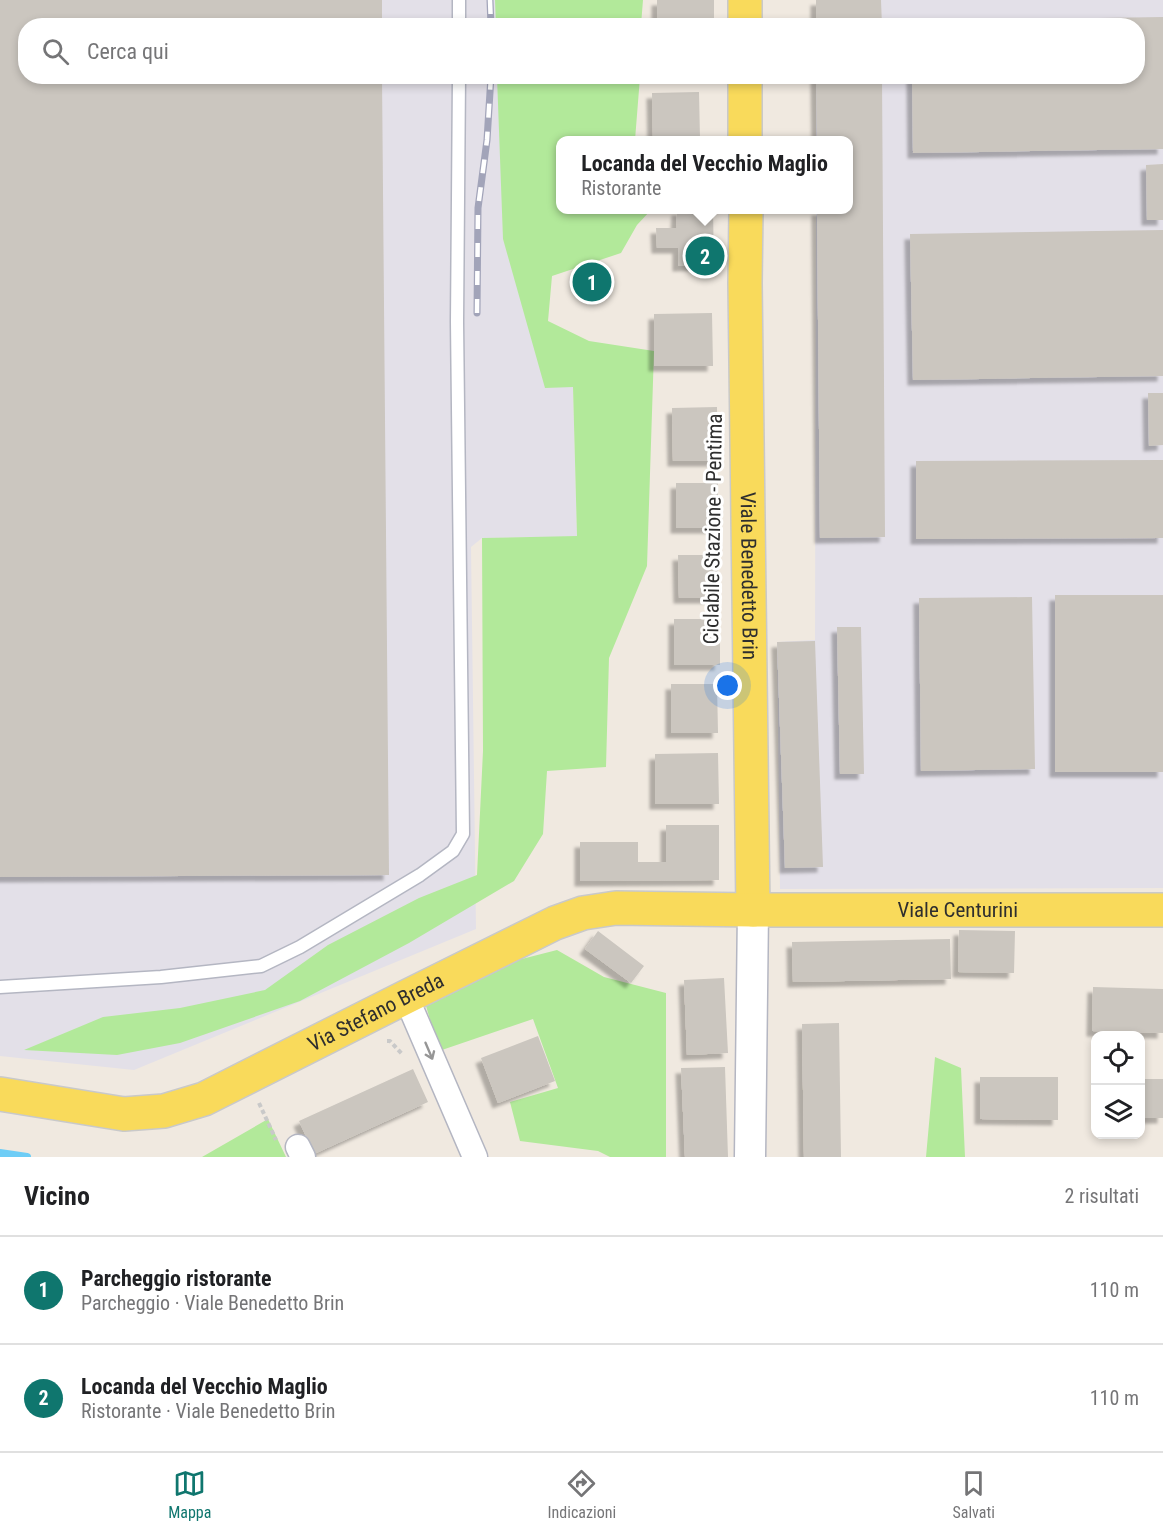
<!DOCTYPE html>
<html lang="it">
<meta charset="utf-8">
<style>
:root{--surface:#fff;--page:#f6f6f6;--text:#202124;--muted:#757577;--line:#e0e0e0;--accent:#0f766e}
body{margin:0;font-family:"Roboto Condensed",sans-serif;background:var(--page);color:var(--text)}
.controls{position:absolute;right:18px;bottom:18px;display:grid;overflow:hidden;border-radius:12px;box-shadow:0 3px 9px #0003}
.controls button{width:54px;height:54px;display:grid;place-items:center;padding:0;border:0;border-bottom:2px solid var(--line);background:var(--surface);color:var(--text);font:30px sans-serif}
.you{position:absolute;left:728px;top:686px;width:21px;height:21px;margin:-15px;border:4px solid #fff;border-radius:50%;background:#1a73e8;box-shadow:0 0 0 9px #1a73e833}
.badge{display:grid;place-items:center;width:39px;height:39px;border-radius:50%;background:var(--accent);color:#fff;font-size:20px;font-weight:700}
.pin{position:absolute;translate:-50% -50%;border:3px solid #fff;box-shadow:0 2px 6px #0006}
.popup{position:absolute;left:556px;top:136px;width:297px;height:78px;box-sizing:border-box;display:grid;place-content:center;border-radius:12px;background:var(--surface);filter:drop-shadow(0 2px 4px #0005);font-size:20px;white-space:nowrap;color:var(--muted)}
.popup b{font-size:22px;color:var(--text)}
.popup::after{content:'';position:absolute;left:50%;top:100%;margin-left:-12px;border:12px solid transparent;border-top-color:var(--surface)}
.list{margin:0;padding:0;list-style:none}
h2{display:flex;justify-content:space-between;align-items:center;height:78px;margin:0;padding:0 24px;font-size:26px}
h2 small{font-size:20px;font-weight:400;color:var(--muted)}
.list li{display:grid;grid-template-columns:39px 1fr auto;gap:18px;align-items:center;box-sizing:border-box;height:108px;padding:0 24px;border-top:2px solid var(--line)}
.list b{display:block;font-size:22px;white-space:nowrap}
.list p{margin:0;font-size:20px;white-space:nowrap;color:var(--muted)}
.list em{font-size:20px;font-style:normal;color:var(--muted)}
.icon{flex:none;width:33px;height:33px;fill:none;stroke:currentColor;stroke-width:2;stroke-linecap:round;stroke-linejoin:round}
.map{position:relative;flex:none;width:1163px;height:1157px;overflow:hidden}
.search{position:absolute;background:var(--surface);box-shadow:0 3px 9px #0003;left:18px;right:18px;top:18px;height:66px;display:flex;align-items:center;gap:15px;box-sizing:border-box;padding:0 21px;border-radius:24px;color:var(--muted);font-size:22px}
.sheet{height:294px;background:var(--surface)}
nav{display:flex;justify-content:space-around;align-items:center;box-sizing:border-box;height:84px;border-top:2px solid var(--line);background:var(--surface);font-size:16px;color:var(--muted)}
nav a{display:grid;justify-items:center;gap:3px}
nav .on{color:var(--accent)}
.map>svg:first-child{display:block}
.industrial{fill:#e3e0e8}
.green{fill:#b2e99a}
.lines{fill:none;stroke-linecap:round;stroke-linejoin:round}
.stream{stroke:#6ecdf6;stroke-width:8}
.building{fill:#cbc6bf;filter:url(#shadow)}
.service-casing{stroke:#b4b6c2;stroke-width:15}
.minor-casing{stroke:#b4b6c2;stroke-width:27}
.tertiary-casing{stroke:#b4b6c2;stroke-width:33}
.primary-casing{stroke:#c9c9c9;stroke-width:36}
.path{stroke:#c9c9c9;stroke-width:4;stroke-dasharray:4.5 3;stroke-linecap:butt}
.service{stroke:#fff;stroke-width:12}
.minor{stroke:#fff;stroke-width:24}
.tertiary{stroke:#fff;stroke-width:30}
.primary{stroke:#f9da5b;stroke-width:33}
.rail-casing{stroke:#a2a4b9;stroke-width:7}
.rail{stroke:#fff;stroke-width:4.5;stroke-dasharray:14;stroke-linecap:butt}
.oneway{stroke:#969696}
.labels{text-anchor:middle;stroke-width:6;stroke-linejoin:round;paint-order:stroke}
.street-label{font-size:21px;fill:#2e2e2e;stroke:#fff}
</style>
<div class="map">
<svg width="1163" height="1157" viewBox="0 0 1163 1157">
<defs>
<filter id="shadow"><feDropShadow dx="-5.5" dy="5.5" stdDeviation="1.5" flood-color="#0004"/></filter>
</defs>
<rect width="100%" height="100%" fill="#f0e9e0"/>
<path class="industrial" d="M0,0H500V25L26,26V76L501,77L503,239L573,387L577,537L482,538L471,547L476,929L134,1070L0,1056Z
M816,0H1163V888L780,889L777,642L815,640L816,210H849V140H816V77L1138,76V26L816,25Z"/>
<path class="green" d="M495,0H643L641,25H496Z
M497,77H640L635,140H561V210H651L637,225L621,253L552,276L548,321L589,341L654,351L647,566L609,658L606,767L547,771L543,834L514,881L409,943L300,1001L180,1043L117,1055L24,1050L103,1017L180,1008L265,990L328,945L419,898L477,875L483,751L482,538L577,536L573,387L545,388L503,239Z
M557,950L604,977L666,993V1157H610L598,1151L520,1141L510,1102L558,1088L533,1019L439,1051L420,985Z
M935,1057L961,1068L965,1157H926Z
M268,1119L286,1157H202Z"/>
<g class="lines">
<path class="stream" d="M0,1153L27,1157"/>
</g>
<path class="building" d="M0,0H382V26H26V76H382L389,875L0,877Z
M657,0H714V26H657Z
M816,0H881L882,26H816Z
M1163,17V149L913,153L912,76H1138V26H911V21Z
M816,76H882L885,537L820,538L817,210H849V140H817Z
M699,92L700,139H653L652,93Z
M1163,164V220H1147L1146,165Z
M677,210H713L714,265L678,266V248H657L656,228H676Z
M1163,230V376L913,380L910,234Z
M712,313L713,366H654V314Z
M1148,393H1163V445L1149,446Z
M717,407L718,461H673L672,408Z
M1163,460V538L916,539V461Z
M676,483H718V528H676Z
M678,555H718V598H679Z
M1055,595H1163V772H1055Z
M1032,597L1035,769L921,771L919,598Z
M674,619H720V665H674Z
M837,627H861L864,774H840Z
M815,641L823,867L785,868L777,642Z
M671,684H717L718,733H671Z
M718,753L719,804H655V754Z
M666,825H719V880L580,881V842H638V862H666Z
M959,930L1015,931L1014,973L958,972Z
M598,931L644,966L631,983L585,949Z
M950,939L951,979L793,982L792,942Z
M724,978L728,1053L687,1055L684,980Z
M1093,987L1163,989V1033L1092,1031Z
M839,1023L841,1157H804L802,1024Z
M538,1036L555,1081L498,1103L481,1058Z
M725,1067L728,1157H685L681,1068Z
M413,1069L428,1102L314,1154L299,1121Z
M980,1077H1058V1120L980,1119Z
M1140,1079H1163V1118H1140Z"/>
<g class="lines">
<g class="service-casing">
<path id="service" d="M459,0V26
M0,987L161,977L261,966L300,947L420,875L453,851L463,834L457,322L459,76"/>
</g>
<g class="minor-casing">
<path id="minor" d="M406,997L475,1157
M298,1147L303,1157"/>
</g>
<g class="tertiary-casing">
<path id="tertiary" d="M750,1157L753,910"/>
</g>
<g class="primary-casing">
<g id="primary">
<path d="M745,0V26"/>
<path d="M745,76V140"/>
<path id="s1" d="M746,210L745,283L753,910"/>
<path id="s2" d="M0,1094L124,1114L164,1111L204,1099L406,997L555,923L583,913L616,908L753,910H1163"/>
</g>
</g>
<path class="path" d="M387,1041H390L403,1055
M259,1103L276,1140"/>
<use href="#service" class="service"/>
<use href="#minor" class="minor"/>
<use href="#tertiary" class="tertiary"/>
<use href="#primary" class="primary"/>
<g class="rail-casing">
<path id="rail" d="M490,0L491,26
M477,313L478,208L487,140L491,76"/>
</g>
<use href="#rail" class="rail"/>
</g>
<defs><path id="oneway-shaft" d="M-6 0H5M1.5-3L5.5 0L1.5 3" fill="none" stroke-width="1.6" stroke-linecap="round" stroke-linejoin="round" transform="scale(1.5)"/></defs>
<use class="oneway" href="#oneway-shaft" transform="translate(429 1051) rotate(67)"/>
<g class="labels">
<g class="street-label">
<text transform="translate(713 529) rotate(-89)" y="7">Ciclabile Stazione - Pentima</text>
<text dy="7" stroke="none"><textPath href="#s1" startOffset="366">Viale Benedetto Brin</textPath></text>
<text dy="7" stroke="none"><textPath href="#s2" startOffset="1005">Viale Centurini</textPath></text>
<text dy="7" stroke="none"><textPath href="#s2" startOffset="400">Via Stefano Breda</textPath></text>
</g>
</g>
</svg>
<div class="controls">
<button><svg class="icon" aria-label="locate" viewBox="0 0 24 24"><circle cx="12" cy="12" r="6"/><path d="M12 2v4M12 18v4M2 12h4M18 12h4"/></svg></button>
<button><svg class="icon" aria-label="layers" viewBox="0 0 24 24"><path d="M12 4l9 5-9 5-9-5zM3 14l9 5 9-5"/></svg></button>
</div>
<div class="you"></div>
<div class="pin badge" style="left:592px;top:282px">1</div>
<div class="pin badge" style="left:705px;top:256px">2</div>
<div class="popup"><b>Locanda del Vecchio Maglio</b>Ristorante</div>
<div class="search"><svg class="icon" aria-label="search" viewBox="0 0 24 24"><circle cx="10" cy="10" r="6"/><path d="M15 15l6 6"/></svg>Cerca qui</div>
</div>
<section class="sheet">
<h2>Vicino<small>2 risultati</small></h2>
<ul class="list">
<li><span class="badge">1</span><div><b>Parcheggio ristorante</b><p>Parcheggio · Viale Benedetto Brin</p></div><em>110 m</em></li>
<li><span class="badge">2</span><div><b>Locanda del Vecchio Maglio</b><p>Ristorante · Viale Benedetto Brin</p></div><em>110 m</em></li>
</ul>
</section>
<nav>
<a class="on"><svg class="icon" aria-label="map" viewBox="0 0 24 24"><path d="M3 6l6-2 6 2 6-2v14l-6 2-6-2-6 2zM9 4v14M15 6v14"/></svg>Mappa</a>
<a><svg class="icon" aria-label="directions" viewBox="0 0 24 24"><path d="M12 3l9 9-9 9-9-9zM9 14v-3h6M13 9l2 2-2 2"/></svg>Indicazioni</a>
<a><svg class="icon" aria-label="saved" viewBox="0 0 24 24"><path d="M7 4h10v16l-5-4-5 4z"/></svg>Salvati</a>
</nav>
